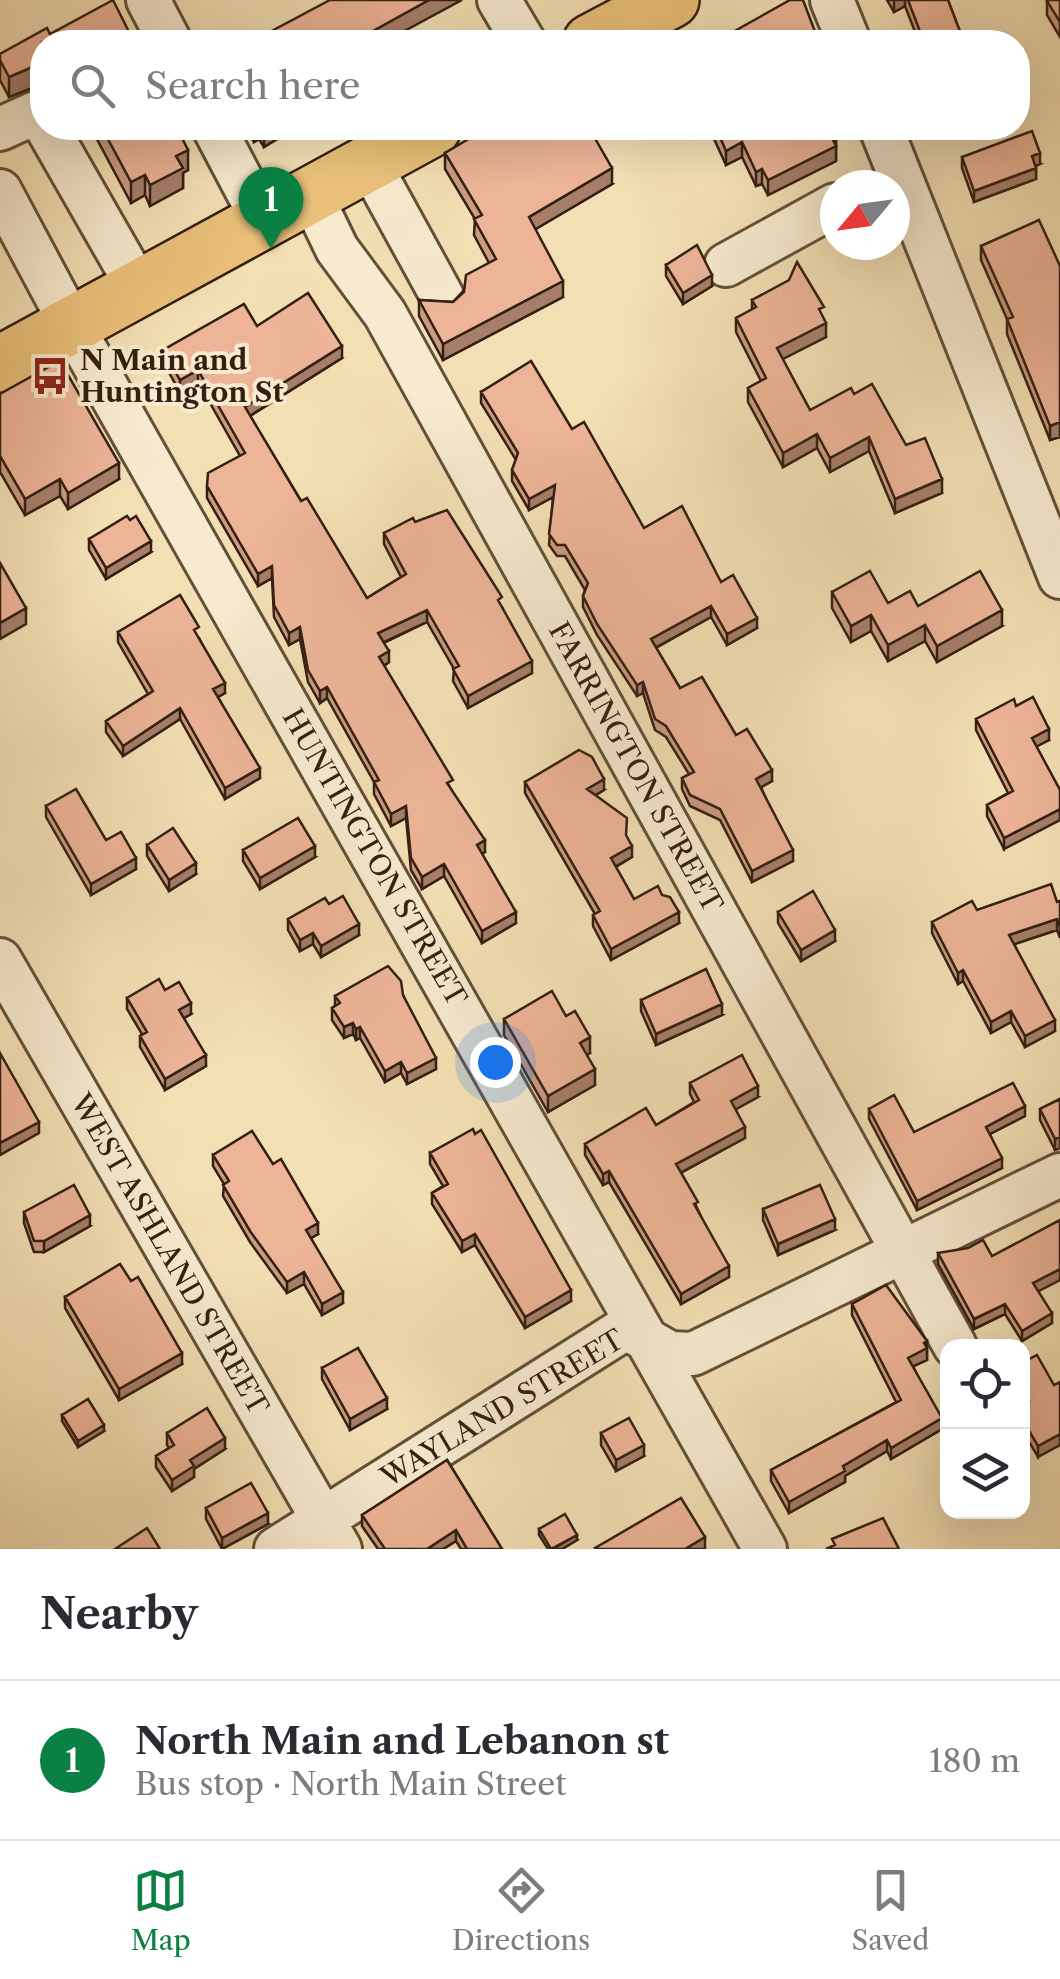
<!DOCTYPE html>
<meta charset="utf-8">
<style>
:root{--surface:#fff;--page:#f2f2f3;--text:#2b2b33;--muted:#7c7c81;--line:#e1e1e2;--accent:#0b8043}
body{margin:0;font-family:"Libre Caslon Text",serif;background:var(--page);color:var(--text)}
.controls{position:absolute;right:30px;bottom:30px;display:grid;overflow:hidden;border-radius:20px;box-shadow:0 10px 40px #0002}
.controls button{width:90px;height:90px;display:grid;place-items:center;padding:0;border:0;border-bottom:2px solid var(--line);background:var(--surface);color:var(--text);font:50px sans-serif}
.compass{position:absolute;left:820px;top:170px;width:90px;height:90px;border-radius:50%;background:var(--surface);box-shadow:0 10px 40px #0002;rotate:241deg}
.you{position:absolute;left:495px;top:1062px;width:35px;height:35px;margin:-25px;border:8px solid #fff;border-radius:50%;background:#1a73e8;box-shadow:0 0 0 15px #1a73e833}
.badge{display:grid;place-items:center;width:65px;height:65px;border-radius:50%;background:var(--accent);color:#fff;font-size:32px;font-weight:700}
.pin{position:absolute;translate:-50% -82px;filter:drop-shadow(0 2px 5px #0008)}
.pin::after{content:'';position:absolute;top:52px;width:35px;height:30px;background:inherit;clip-path:polygon(0 0,100% 0,50% 100%)}
.list{margin:0;padding:0;list-style:none}
h2{display:flex;justify-content:space-between;align-items:center;height:130px;margin:0;padding:0 40px;font-size:42px}
h2 small{font-size:32px;font-weight:400;color:var(--muted)}
.list li{display:grid;grid-template-columns:65px 1fr auto;gap:30px;align-items:center;box-sizing:border-box;height:160px;padding:0 40px;border-top:2px solid var(--line)}
.list b{display:block;font-size:38px;white-space:nowrap}
.list p{margin:0;font-size:32px;white-space:nowrap;color:var(--muted)}
.list em{font-size:32px;font-style:normal;color:var(--muted)}
.icon{flex:none;width:55px;height:55px;fill:none;stroke:currentColor;stroke-width:2;stroke-linecap:round;stroke-linejoin:round}
.map{position:relative;flex:none;width:1060px;height:1549px;overflow:hidden}
.search{position:absolute;background:var(--surface);box-shadow:0 10px 40px #0002;left:30px;right:30px;top:30px;height:110px;display:flex;align-items:center;gap:25px;box-sizing:border-box;padding:0 35px;border-radius:40px;color:var(--muted);font-size:38px}
.sheet{height:290px;background:var(--surface)}
nav{display:flex;justify-content:space-around;align-items:center;box-sizing:border-box;height:140px;border-top:2px solid var(--line);background:var(--surface);font-size:28px;color:var(--muted)}
nav a{display:grid;justify-items:center;gap:5px}
nav .on{color:var(--accent)}
.map>svg:first-child{display:block}
.lines{fill:none;stroke-linecap:round;stroke-linejoin:round}
.minor-casing{stroke:#63503a;stroke-width:48}
.major-casing{stroke:#332012;stroke-width:60}
.minor{stroke:#f7eace;stroke-width:42}
.major{stroke:#eac07a;stroke-width:55}
.wall{fill:#cc9b82;stroke:#332012;stroke-width:2.5}
.shaded-wall{fill:#a67e6a;stroke:#332012;stroke-width:2.5}
.building{fill:#edb497;stroke:#332012;stroke-width:2.5}
.labels{text-anchor:middle;stroke-width:8;stroke-linejoin:round;paint-order:stroke}
.poi-label{font-size:28px;font-weight:bold;fill:#332012;stroke:#f7eace;text-anchor:start}
.street-label{font-size:28px;fill:#332012;stroke:#f7eace}
</style>
<div class="map">
<svg width="1060" height="1549" viewBox="0 0 1060 1549">
<rect width="100%" height="100%" fill="#f3dfb4"/>
<filter id="stains"><feTurbulence type="fractalNoise" baseFrequency=".002" numOctaves="4"/><feColorMatrix values="0 0 0 0 .2 0 0 0 0 .09 0 0 0 0 .02 0 0 0 .5 -.17"/></filter>
<radialGradient id="worn" r=".72"><stop offset=".6" stop-color="#630" stop-opacity="0"/><stop offset="1" stop-color="#630" stop-opacity=".3"/></radialGradient>
<g class="lines">
<g class="minor-casing">
<path id="minor" d="M148,0L170,42
M499,0L524,42
M832,0L849,42
M47,128L138,287
M214,128L262,219
M881,128L1060,577
M0,129L33,114L42,120
M369,163L442,296
M0,191L71,324L765,1549
M310,193L337,249L385,314L955,1346
M726,265L835,205
M0,960L340,1549
M276,1549L626,1328L670,1353L693,1354L1060,1175"/>
</g>
<g class="major-casing">
<path id="major" d="M591,42L671,0
M0,364L433,128"/>
</g>
<use href="#minor" class="minor"/>
<use href="#major" class="major"/>
</g>
<path class="wall" d="M887,0H948L964,42H919L905,6L894,12Z
M1060,0V37L1047,15V1Z
M50,34L42,42V84L9,97L0,80V54Z
M91,128H177L188,170L183,173V188L150,206L145,195L131,203Z
M246,128H295L264,147L259,139L254,142Z
M709,128H836V161L768,195L762,184L756,186L742,157L726,165Z
M445,153L612,184L535,229L563,297L443,360L419,316V300L453,302L489,263L474,235L475,219L445,169Z
M962,157L1040,164L1036,166V179L974,202L962,168Z
M981,246L1060,266V437L1050,440L1007,334V319L981,260Z
M666,265L712,286L683,304L666,276Z
M752,300L824,319L826,337L782,359L810,410L854,394L906,445L942,493L895,513L869,451L830,472L817,448L783,467L748,402V388L761,381L736,332V318L752,310Z
M257,326L342,358L250,416L301,501L367,598L401,577L384,544V533L415,522L502,607L532,673L468,708L453,681L454,669L427,622L384,643L389,662L384,666L485,852L482,854L516,923L482,943L444,876L422,889L411,870L406,818L391,826L374,794V782L327,698L320,703L308,682L300,639L289,645L274,617L272,578L258,586L207,498V486L240,456L198,382L180,392L163,362V350Z
M481,392L572,429L644,528L721,582L757,628L727,645L711,617L656,648L680,688L736,735L772,781L761,787L793,861L752,882L720,820L690,806L682,789V778L689,774L666,737L655,730L643,693L637,696L597,635L583,607V596L585,590L565,556H557L549,545L553,497L529,510L512,481V470L516,460L481,403Z
M0,394L119,479L68,509L60,496L25,515L0,472Z
M89,539L151,552L106,579L89,550Z
M832,592L888,603L918,606L1002,626L937,662L925,641L888,661L871,631L851,642L832,608Z
M118,632L199,638L225,693L218,697L260,778L225,799L180,719L123,756L106,732V721L148,694L118,642Z
M1016,706L1049,740L1036,746L1004,849L987,816V805L1008,793L976,730V719Z
M525,782L604,790L596,795L626,836L632,857L616,867L634,899L679,923L611,960L593,926V915L595,914L525,793Z
M46,806L106,840L136,869L91,895L46,817Z
M147,845L196,874L169,891L147,856Z
M243,850L315,857L260,889L243,861Z
M1060,901V938L1057,930L1014,944L1055,1031L1025,1047L1011,1022L991,1033L963,981L958,984L932,933V922L977,910Z
M329,904L359,935L321,957L313,944L300,951L288,930V919Z
M778,912L835,941L801,961L778,923Z
M403,995L436,1069L407,1084L401,1073L385,1082L360,1038L356,1040L353,1034L344,1038L332,1020V1008L335,1006V996Z
M127,998L191,1014L184,1018L206,1066L165,1090L140,1047V1036L142,1034L127,1009Z
M641,1000L722,1015L656,1045L641,1011Z
M566,1016L590,1053L587,1055L595,1085L548,1112L504,1035V1019Z
M690,1083L758,1097L736,1109L745,1138L681,1173L729,1277L681,1304L609,1182L603,1185L585,1155V1144L656,1125L694,1102L690,1094Z
M1060,1099V1148L1055,1150L1040,1120V1109Z
M869,1109L914,1132L1025,1116L990,1134L1002,1168L917,1210L869,1119Z
M430,1153L571,1301L525,1328L475,1245L462,1252L432,1204V1193L443,1186L430,1164Z
M213,1155L318,1234L311,1238L343,1303L322,1315L304,1284L287,1293L250,1242L223,1196L224,1184L213,1166Z
M763,1209L835,1230L778,1255L763,1220Z
M24,1212L90,1226L44,1252H34L24,1223Z
M938,1253L992,1256L1038,1291L1052,1323L1022,1341L1005,1314L974,1329L938,1264Z
M65,1297L182,1364L119,1400L65,1308Z
M852,1304L927,1341V1360L913,1366L942,1429L891,1459L887,1451L845,1476V1482L789,1513L771,1481V1470L896,1402L852,1315Z
M1022,1363L1054,1385L1038,1457L1022,1430V1404L1024,1403L1022,1401Z
M322,1368L387,1409L350,1430L322,1379Z
M62,1415L104,1431L78,1447L62,1421Z
M167,1433L225,1449L194,1469V1477L172,1491L156,1467V1456L169,1448L167,1445Z
M601,1433L644,1456L616,1471L601,1445Z
M447,1460L502,1549H461L456,1541L443,1549H378L362,1526V1515Z
M206,1508L268,1524L222,1549L206,1519Z
M539,1529L577,1540L562,1549H548L539,1535Z"/>
<path class="shaded-wall" d="M429,0H462L384,42H353Z
M894,0H905V6L894,12Z
M42,63V84L9,97V77Z
M254,128H259V139L254,142Z
M266,128H295L264,147V129Z
M836,128V143L829,147V132Z
M742,142V157L726,165V151Z
M836,146V161L768,195V180Z
M188,150V170L183,173V188L150,206V185L176,156Z
M1040,153V164L1032,167V156Z
M612,168V184L529,233V217Z
M1036,168V179L974,202V191Z
M762,169V184L756,186V172Z
M145,175V195L131,203V182Z
M712,275V286L683,304V293Z
M563,281V297L443,360V344Z
M826,323V337L777,362V348Z
M342,346V358L245,419V407Z
M198,370V382L180,392V380Z
M1060,422V437L1050,440V426Z
M817,434V448L783,467V453Z
M869,437V451L830,472V458Z
M119,463V479L68,509V493Z
M60,479V496L25,515V499Z
M942,479V493L895,513V499Z
M555,485V496L529,510V499Z
M151,541V552L106,579V568Z
M272,566V578L258,586V574Z
M711,606V617L651,650V639Z
M26,608V624L0,639V623Z
M427,610V622L378,645V633Z
M1002,610V626L937,662V646Z
M871,615V631L851,642V626Z
M757,618V628L727,645V634Z
M925,625V641L888,661V645Z
M300,627V639L289,645V633Z
M389,651V662L379,669V657Z
M532,661V673L468,708V696Z
M643,682V693L637,696V685Z
M225,683V693L213,700V689Z
M327,687V698L320,703V691Z
M180,708V719L123,756V746Z
M1049,729V740L1032,749V738Z
M260,768V778L225,799V788Z
M772,770V781L756,790V779Z
M604,779V790L587,800V789Z
M406,806V818L391,826V814Z
M1060,809V820L1004,849V838Z
M485,840V852L477,857V845Z
M315,846V857L260,889V878Z
M632,846V857L611,869V858Z
M793,850V861L752,882V871Z
M136,858V869L91,895V884Z
M196,863V874L169,891V880Z
M444,864V876L422,889V877Z
M516,912V923L482,943V931Z
M679,912V923L611,960V949Z
M1057,919V930L1009,946V935Z
M359,924V935L321,957V946Z
M835,930V941L801,961V950Z
M313,933V944L300,951V940Z
M963,970V981L958,984V973Z
M191,1003V1014L179,1021V1010Z
M722,1004V1015L656,1045V1034Z
M1011,1011V1022L991,1033V1022Z
M1055,1020V1031L1025,1047V1036Z
M353,1023V1034L344,1038V1027Z
M360,1027V1038L356,1040V1029Z
M590,1037V1053L580,1059V1043Z
M206,1055V1066L165,1090V1079Z
M436,1058V1069L407,1084V1073Z
M401,1062V1073L385,1082V1071Z
M595,1069V1085L548,1112V1096Z
M758,1086V1097L731,1112V1101Z
M1025,1106V1116L986,1136V1127Z
M39,1122V1133L0,1155V1143Z
M745,1127V1138L676,1175V1164Z
M1060,1137V1148L1055,1150V1139Z
M1002,1158V1168L917,1210V1201Z
M609,1171V1182L603,1185V1174Z
M90,1215V1226L44,1252V1241Z
M835,1219V1230L778,1255V1244Z
M318,1223V1234L306,1241V1230Z
M475,1234V1245L462,1252V1241Z
M729,1266V1277L681,1304V1294Z
M1060,1269V1280L1033,1294V1283Z
M304,1272V1284L287,1293V1282Z
M571,1290V1301L525,1328V1317Z
M343,1292V1303L322,1315V1304Z
M1005,1304V1314L974,1329V1319Z
M1052,1313V1323L1022,1341V1331Z
M927,1341V1360L908,1369V1358Z
M182,1353V1364L119,1400V1389Z
M387,1398V1409L350,1430V1419Z
M942,1418V1429L891,1459V1448Z
M104,1425V1431L78,1447V1441Z
M1060,1434V1445L1038,1457V1446Z
M225,1438V1449L194,1469V1477L172,1491V1480L190,1460Z
M887,1440V1451L845,1476V1482L789,1513V1502L843,1466Z
M644,1445V1456L616,1471V1460Z
M268,1513V1524L222,1549V1538Z
M456,1530V1541L443,1549H427Z
M577,1535V1540L562,1549H553Z
M705,1537V1549H685Z"/>
<path class="building" d="M113,0L134,42H42V63L9,77L0,60V54L47,28L50,34Z
M330,0H429L353,42H251Z
M790,0H803L819,42H715Z
M908,0H948L964,42H924Z
M1049,0H1060V22L1047,1Z
M102,128H177L188,150L176,156L183,168L150,185L145,175L131,182Z
M487,128H589L612,168L529,217L563,281L443,344L419,300L453,302L464,292L466,275L496,259L474,219L482,215L445,153Z
M716,128H836L829,132L836,146L768,180L762,169L756,172L742,142L726,151Z
M1032,131L1040,153L1032,156L1036,168L974,191L962,157Z
M1039,220L1060,266V422L1050,426L1007,319L1013,317L981,246Z
M697,245L712,275L683,293L666,265Z
M797,262L824,307L819,309L826,323L777,348L810,410L851,388L854,394L872,384L906,445L925,438L942,479L895,499L869,437L830,458L817,434L783,453L748,388L766,378L736,318L756,307L752,300L789,280Z
M308,293L342,346L245,407L301,501L307,498L367,598L406,574L384,533L413,518L415,522L447,510L502,597L498,600L532,661L468,696L453,669L459,666L427,610L378,633L389,651L379,657L453,780L447,783L485,840L477,845L516,912L482,931L444,864L422,877L411,858L406,806L391,814L374,782L379,780L327,687L320,691L308,670L300,627L289,633L274,605L272,566L258,574L207,486L208,473L245,453L198,370L180,380L163,350L244,304L257,326Z
M531,361L572,429L584,422L644,528L682,506L721,582L733,575L757,618L727,634L711,606L651,639L680,688L702,677L736,735L747,729L772,770L756,779L793,850L752,871L720,809L690,795L682,778L694,772L666,726L655,719L643,682L637,685L597,624L583,596L588,583L565,545H557L549,534L555,485L529,499L512,470L518,453L481,392Z
M54,364L64,368L119,463L68,493L60,479L25,499L0,456V394Z
M127,516L130,520L136,516L151,541L106,568L89,539Z
M0,563L26,608L0,623Z
M870,571L888,603L910,591L918,606L980,571L1002,610L937,646L925,625L888,645L871,615L851,626L832,592Z
M180,595L199,627L194,630L225,683L213,689L260,768L225,788L180,708L123,746L106,721L153,691L118,632Z
M1033,697L1049,729L1032,738L1060,790V809L1004,838L987,805L1013,791L976,719L1014,699L1016,706Z
M579,750L592,757L604,779L587,789L627,818L626,835L632,846L611,858L634,899L658,886L662,895L670,897L679,912L611,949L593,915L600,911L525,782Z
M76,789L106,840L121,832L136,858L91,884L46,806Z
M298,818L315,846L260,878L243,850Z
M173,828L196,863L169,880L147,845Z
M1051,884L1057,902L1060,901V927L1057,919L1009,935L1055,1020L1025,1036L1011,1011L991,1022L963,970L958,973L932,922L972,901L977,910Z
M813,891L835,930L801,950L778,912Z
M343,896L359,924L321,946L313,933L300,940L288,919L325,898L329,904Z
M388,966L401,981L403,995L436,1058L407,1073L401,1062L385,1071L360,1027L356,1029L353,1023L344,1027L332,1008L340,1003L335,996Z
M706,969L722,1004L656,1034L641,1000Z
M159,979L165,990L179,982L191,1003L179,1010L206,1055L165,1079L140,1036L147,1032L127,998Z
M552,991L566,1016L575,1011L590,1037L580,1043L595,1069L548,1096L504,1019Z
M0,1053L39,1122L0,1143Z
M742,1055L758,1086L731,1101L745,1127L676,1164L698,1202L694,1204L729,1266L681,1294L609,1171L603,1174L585,1144L646,1108L656,1125L699,1100L690,1083Z
M1013,1083L1025,1106L986,1127L1002,1158L917,1201L869,1109L894,1095L914,1132Z
M1060,1099V1137L1055,1139L1040,1109Z
M473,1129L475,1134L481,1130L571,1290L525,1317L475,1234L462,1241L432,1193L448,1184L430,1153Z
M252,1131L273,1164L281,1159L318,1223L306,1230L343,1292L322,1304L304,1272L287,1282L250,1231L223,1185L229,1181L213,1155Z
M74,1185L90,1215L44,1241H34L24,1212Z
M820,1185L835,1219L778,1244L763,1209Z
M1060,1220V1269L1033,1283L1052,1313L1022,1331L1005,1304L974,1319L938,1253L968,1248L983,1240L992,1256Z
M120,1264L131,1281L138,1277L182,1353L119,1389L65,1297Z
M886,1285L927,1341L924,1343L927,1348L908,1358L942,1418L891,1448L887,1440L843,1466L845,1471L789,1502L771,1470L901,1400L852,1304Z
M358,1348L387,1398L350,1419L322,1368Z
M1037,1355L1054,1385L1060,1382V1434L1038,1446L1022,1419V1404L1029,1401L1022,1390V1363Z
M88,1399L104,1425L78,1441L62,1415Z
M207,1408L225,1438L190,1460L194,1466L172,1480L156,1456L174,1445L167,1433Z
M629,1418L644,1445L616,1460L601,1433Z
M447,1460L502,1549H467L456,1530L427,1549H385L362,1515Z
M251,1483L268,1513L222,1538L206,1508Z
M681,1498L705,1537L685,1549H596L595,1548Z
M565,1514L577,1535L551,1549L539,1529Z
M883,1518L899,1549H826L835,1545L832,1539Z
M147,1528L160,1549H115Z"/>
<defs>
<g id="bus-bare" transform="scale(3)"><path d="M-5-6H5V4H4V6H2V4H-2V6H-4V4H-5ZM-3.5-4V0h7V-4ZM-3.5 1.2v1.5H-2V1.2ZM2 1.2v1.5H3.5V1.2Z" fill="#8f2418" stroke="#f7eace" stroke-width="2.5" paint-order="stroke"/></g>
</defs>
<g fill-rule="evenodd">
<use href="#bus-bare" x="50" y="376"/>
</g>
<g class="labels">
<g class="poi-label">
<text x="80" y="370">N Main and<tspan x="80" dy="32">Huntington St</tspan></text>
</g>
<g class="street-label">
<text transform="translate(636 767) rotate(61)" y="10">FARRINGTON STREET</text>
<text transform="translate(375 857) rotate(60)" y="10">HUNTINGTON STREET</text>
<text transform="translate(170 1254) rotate(60)" y="10">WEST ASHLAND STREET</text>
<text transform="translate(502 1408) rotate(-31)" y="10">WAYLAND STREET</text>
</g>
</g>
<rect width="100%" height="100%" filter="url(#stains)"/>
<rect width="100%" height="100%" fill="url(#worn)"/>
</svg>
<div class="controls">
<button><svg class="icon" aria-label="locate" viewBox="0 0 24 24"><circle cx="12" cy="12" r="6"/><path d="M12 2v4M12 18v4M2 12h4M18 12h4"/></svg></button>
<button><svg class="icon" aria-label="layers" viewBox="0 0 24 24"><path d="M12 4l9 5-9 5-9-5zM3 14l9 5 9-5"/></svg></button>
</div>
<svg class="compass" viewBox="-18 -18 36 36"><path d="M0-13l5 13h-10z" fill="#e53935"/><path d="M0 13l5-13h-10z" fill="#7c7c81"/></svg>
<div class="you"></div>
<div class="pin badge" style="left:271px;top:249px">1</div>
<div class="search"><svg class="icon" aria-label="search" viewBox="0 0 24 24"><circle cx="10" cy="10" r="6"/><path d="M15 15l6 6"/></svg>Search here</div>
</div>
<section class="sheet">
<h2>Nearby<small></small></h2>
<ul class="list">
<li><span class="badge">1</span><div><b>North Main and Lebanon st</b><p>Bus stop · North Main Street</p></div><em>180 m</em></li>
</ul>
</section>
<nav>
<a class="on"><svg class="icon" aria-label="map" viewBox="0 0 24 24"><path d="M3 6l6-2 6 2 6-2v14l-6 2-6-2-6 2zM9 4v14M15 6v14"/></svg>Map</a>
<a><svg class="icon" aria-label="directions" viewBox="0 0 24 24"><path d="M12 3l9 9-9 9-9-9zM9 14v-3h6M13 9l2 2-2 2"/></svg>Directions</a>
<a><svg class="icon" aria-label="saved" viewBox="0 0 24 24"><path d="M7 4h10v16l-5-4-5 4z"/></svg>Saved</a>
</nav>
